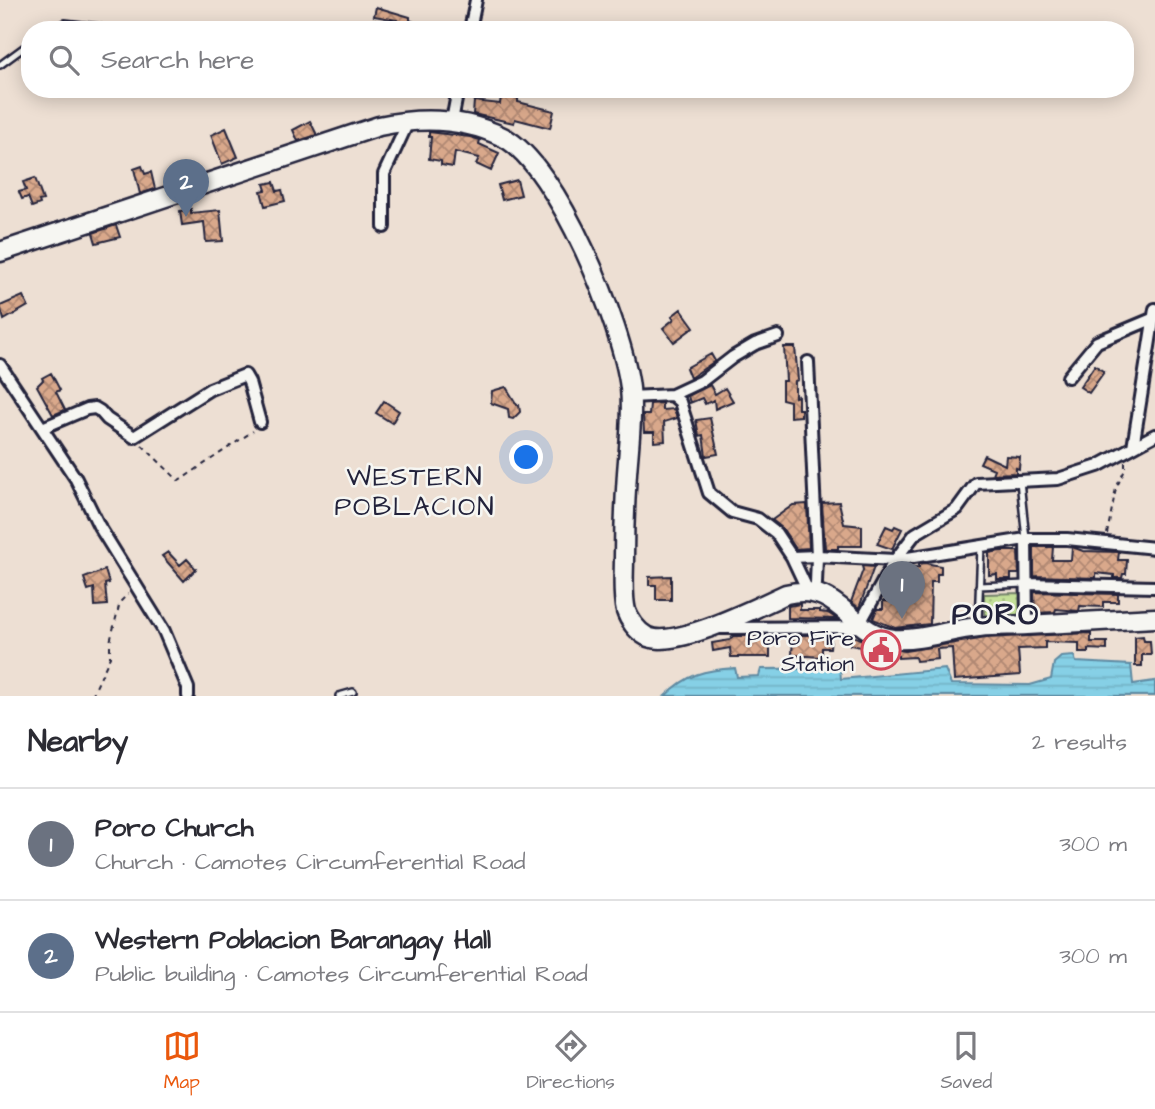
<!DOCTYPE html>
<meta charset="utf-8">
<style>
:root{--surface:#fff;--page:#f7f7f7;--text:#2b2b33;--muted:#7c7c81;--line:#e1e1e2;--accent:#ea580c}
body{margin:0;font-family:"Architects Daughter",sans-serif;background:var(--page);color:var(--text)}
.you{position:absolute;left:527px;top:458px;width:24px;height:24px;margin:-18px;border:5px solid #fff;border-radius:50%;background:#1a73e8;box-shadow:0 0 0 10px #1a73e833}
.badge{display:grid;place-items:center;width:46px;height:46px;border-radius:50%;background:var(--accent);color:#fff;font-size:23px;font-weight:700}
.pin{position:absolute;translate:-50% -58px;filter:drop-shadow(0 2px 4px #0008)}
.pin::after{content:'';position:absolute;top:37px;width:24px;height:21px;background:inherit;clip-path:polygon(0 0,100% 0,50% 100%)}
.list{margin:0;padding:0;list-style:none}
h2{display:flex;justify-content:space-between;align-items:center;height:91px;margin:0;padding:0 28px;font-size:30px}
h2 small{font-size:23px;font-weight:400;color:var(--muted)}
.list li{display:grid;grid-template-columns:46px 1fr auto;gap:21px;align-items:center;box-sizing:border-box;height:112px;padding:0 28px;border-top:2px solid var(--line)}
.list b{display:block;font-size:26px;white-space:nowrap}
.list p{margin:0;font-size:23px;white-space:nowrap;color:var(--muted)}
.list em{font-size:23px;font-style:normal;color:var(--muted)}
.icon{flex:none;width:38px;height:38px;fill:none;stroke:currentColor;stroke-width:2;stroke-linecap:round;stroke-linejoin:round}
.map{position:relative;flex:none;width:1155px;height:696px;overflow:hidden}
.search{position:absolute;background:var(--surface);box-shadow:0 4px 18px #0003;left:21px;right:21px;top:21px;height:77px;display:flex;align-items:center;gap:18px;box-sizing:border-box;padding:0 24px;border-radius:28px;color:var(--muted);font-size:26px}
.sheet{height:315px;background:var(--surface)}
nav{display:flex;justify-content:space-around;align-items:center;box-sizing:border-box;height:98px;border-top:2px solid var(--line);background:var(--surface);font-size:19px;color:var(--muted)}
nav a{display:grid;justify-items:center;gap:4px}
nav .on{color:var(--accent)}
.map>svg:first-child{display:block}
.park{fill:url(#park-dots);stroke:#73816a;stroke-width:2}
.water{fill:url(#water-rules);stroke:#5e8aa2;stroke-width:2}
.building{fill:url(#building-cross-hatch);stroke:#22223b;stroke-width:2}
.lines{fill:none;stroke-linecap:round;stroke-linejoin:round}
.lane-casing{stroke:#22223b;stroke-width:10}
.street-casing{stroke:#22223b;stroke-width:16}
.primary-casing{stroke:#22223b;stroke-width:23}
.path{stroke:#22223b;stroke-width:2;stroke-dasharray:5 5;stroke-linecap:butt}
.lane{stroke:#f6f6f2;stroke-width:5}
.street{stroke:#f6f6f2;stroke-width:10}
.primary{stroke:#f6f6f2;stroke-width:18}
.labels{text-anchor:middle;stroke-width:5;stroke-linejoin:round;paint-order:stroke}
.poi-label{font-size:23px;fill:#22223b;stroke:#f6f6f2;text-anchor:end}
.quarter-label{font-size:26px;letter-spacing:2px;fill:#22223b;stroke:#f6f6f2}
.district-label{font-size:30px;font-weight:bold;letter-spacing:2px;fill:#22223b;stroke:#f6f6f2}
</style>
<div class="map">
<svg width="1155" height="696" viewBox="0 0 1155 696">
<defs>
<pattern id="park-dots" width="8" height="8" patternUnits="userSpaceOnUse" patternTransform="scale(1.75)"><rect width="8" height="8" fill="#c4e098"/><path d="M2 2h.1M6 6h.1" fill="none" stroke="#a8c084" stroke-width="1.8" stroke-linecap="round"/></pattern>
<pattern id="water-rules" width="6" height="5" patternUnits="userSpaceOnUse" patternTransform="scale(1.75)"><rect width="6" height="5" fill="#86d0e6"/><path d="M0 2.5h6" fill="none" stroke="#73b2c6"/></pattern>
<pattern id="building-cross-hatch" width="8" height="8" patternUnits="userSpaceOnUse" patternTransform="scale(1.75)"><rect width="8" height="8" fill="#d9a88b"/><path d="M0 0l8 8M0 8l8-8" fill="none" stroke="#b08873"/></pattern>
</defs>
<rect width="100%" height="100%" fill="#eddfd3"/>
<filter id="ink" filterUnits="userSpaceOnUse"><feTurbulence type="fractalNoise" baseFrequency=".0143" numOctaves="2"/><feDisplacementMap in="SourceGraphic" scale="14" xChannelSelector="R" yChannelSelector="G"/><feConvolveMatrix kernelMatrix="1 2 1 2 8 2 1 2 1" color-interpolation-filters="sRGB"/></filter>
<g filter="url(#ink)">
<path class="park" d="M1022,593L1023,621H985L984,594Z"/>
<path class="water" d="M1074,656L1076,662L1131,665L1133,684L1155,681V696H665C688,674 703,670 735,668L737,677L759,676L761,669L840,668L841,679L945,669L951,684L1030,685L1051,679L1054,663L1061,657Z"/>
<path class="building" d="M376,7L410,17V20L414,22L412,30H399L400,26L396,25L397,20L374,16Z
M501,95L518,98V102L554,111L550,128L515,119L514,123L473,114L474,101L500,104Z
M310,121L317,135L298,141L293,130Z
M226,128L238,157L222,164L211,135Z
M429,132L470,137L480,140L479,144L499,153L491,171L476,164L479,158L455,152L453,167L441,165V161L429,159L431,137H429Z
M142,166L145,174L151,172L155,189L140,194L134,169Z
M35,178L43,200L39,201L40,204L32,207L28,197L22,199L19,192L26,190L23,182Z
M517,180L521,195L502,200L498,185Z
M274,182L277,191L282,190L285,201L265,206L261,191L266,190L264,184Z
M191,209V213L220,210L223,241L206,242L204,222L182,225L180,211Z
M116,225L120,237L96,243L93,233Z
M23,296L28,306L4,320L0,306Z
M681,309L694,327L674,342L663,328L674,319L672,316Z
M784,347H795L798,380L795,381V397L798,396V409H801V416L790,417V401L782,399V381H786Z
M711,354L715,361L690,378L686,368Z
M1095,365L1104,372L1089,393L1080,387Z
M51,373L60,390L56,392L65,410L53,415L37,386L43,380L42,378Z
M710,385L715,394L725,388L733,401L715,409L714,400L705,404L702,398L690,403L688,396Z
M506,387L517,405H519L520,412L513,419L509,418L508,409L491,403L492,391Z
M384,401L399,411L392,423L376,413Z
M662,403V410L674,409L677,418L664,422L665,441L654,442V432H644L643,415H649L650,404Z
M710,418L718,454L706,456L703,435L699,436L696,420Z
M984,455L1005,465L1006,456L1020,457L1019,469L1016,468V473L992,474L994,469L980,463Z
M839,502L844,524L862,526V546H838V549H825L822,503Z
M807,504L809,548L796,549L782,528L772,520L793,505Z
M886,526L893,529L895,526L902,529L892,549L877,544Z
M1034,547H1053L1052,560H1071L1072,547L1083,551L1119,552L1118,560H1127L1126,574H1123L1122,578H1114V575L1096,573V578L1034,576Z
M1000,551H1018L1019,574H1011V579H997V574L989,575V553Z
M168,552L180,565L187,559L196,569L184,581L162,556Z
M925,563L941,566V574H937V582H931L930,624L895,628L873,619L877,609H883V601L910,602L911,587H892V582L900,568L919,567V564Z
M862,566L874,567L859,608L851,602L863,570Z
M105,570L109,583L105,584L107,605L95,606L94,588L88,590L84,578Z
M671,576V600H656V585H649V577Z
M1034,592L1118,594V602H1103V607L1080,606L1079,611L1056,609L1055,612L1035,613Z
M800,604V610H820V612L828,613L837,619L788,618V606Z
M1091,633V642H1107V650L1088,649V653H1079V643L1045,642V648L1018,649L1020,675L954,680L952,648L937,649L938,659L916,661L915,657L898,658V656L873,654V663L865,662L866,648L850,645L851,635L876,646L905,651L986,638Z
M793,635H831L830,648H822V657L792,655Z
M733,636H770V657H731L730,648L713,651L712,643L730,640Z
M1143,636L1144,641H1150L1151,655H1142V666H1135V637Z"/>
<g class="lines">
<g class="lane-casing">
<path id="lane" d="M53,30L65,23L99,27
M0,65L30,43
M1020,481L1026,539
M979,586L1025,584
M978,624L981,546
M339,696L353,692"/>
</g>
<g class="street-casing">
<path id="street" d="M470,30L476,0
M452,121L458,89
M384,227V174L409,120
M1155,309L1133,447L1155,435
M0,365L76,479L99,526L164,631L188,688V696
M1068,377L1097,342L1152,319
M672,395L702,381L733,357L755,344L778,336
M630,397L672,395L680,402L709,493L732,512L758,519L776,533L792,557L817,556L808,362
M42,428L87,409L95,408L100,411L107,419L134,437L210,389L245,375L249,382L260,422
M1026,539L1027,625
M792,557L808,591
M1027,584L1155,587
M812,592L816,584L817,556L895,560L1026,539H1067L1155,548
M860,623L895,560L915,534L957,509L976,483L1058,479L1098,466L1133,447
M720,628L862,627"/>
</g>
<g class="primary-casing">
<path id="primary" d="M0,252L379,126C421,117 464,118 503,137C558,165 623,328 630,388C633,416 629,445 627,473C625,502 624,530 624,558C624,575 622,595 626,611C629,620 637,631 646,636C672,651 759,606 786,594C841,581 848,634 894,639C923,641 951,629 979,627C995,625 1011,626 1027,625C1070,623 1112,620 1155,618"/>
</g>
<path class="path" d="M142,445L179,481L253,431
M1107,534L1116,488L1125,470V462
M92,696L110,657V642L120,602L128,594"/>
<use href="#lane" class="lane"/>
<use href="#street" class="street"/>
<use href="#primary" class="primary"/>
</g>
</g>
<defs>
<g id="civic-ring" transform="scale(2.0125)"><circle r="9.5" fill="#f6f6f2" stroke="#d1495b" stroke-width="1.5"/><path d="M-.6-6.5H3V-4.5H.6V-3L4-1V1h2V6H-6V1h2V-1L-.6-3ZM-1.2 2.5V6h2.4V2.5Z" fill="#d1495b"/></g>
</defs>
<g fill-rule="evenodd">
<use href="#civic-ring" x="881" y="650"/>
</g>
<g class="labels">
<g class="poi-label">
<text x="854" y="645">Poro Fire<tspan x="854" dy="26">Station</tspan></text>
</g>
<g class="quarter-label">
<text x="415" y="485">WESTERN<tspan x="415" dy="30">POBLACION</tspan></text>
</g>
<g class="district-label">
<text x="996" y="624">PORO</text>
</g>
</g>
</svg>
<div class="you"></div>
<div class="pin badge" style="left:902px;top:619px;background:#6b7280">1</div>
<div class="pin badge" style="left:186px;top:217px;background:#5c6f8a">2</div>
<div class="search"><svg class="icon" aria-label="search" viewBox="0 0 24 24"><circle cx="10" cy="10" r="6"/><path d="M15 15l6 6"/></svg>Search here</div>
</div>
<section class="sheet">
<h2>Nearby<small>2 results</small></h2>
<ul class="list">
<li><span class="badge" style="background:#6b7280">1</span><div><b>Poro Church</b><p>Church · Camotes Circumferential Road</p></div><em>300 m</em></li>
<li><span class="badge" style="background:#5c6f8a">2</span><div><b>Western Poblacion Barangay Hall</b><p>Public building · Camotes Circumferential Road</p></div><em>300 m</em></li>
</ul>
</section>
<nav>
<a class="on"><svg class="icon" aria-label="map" viewBox="0 0 24 24"><path d="M3 6l6-2 6 2 6-2v14l-6 2-6-2-6 2zM9 4v14M15 6v14"/></svg>Map</a>
<a><svg class="icon" aria-label="directions" viewBox="0 0 24 24"><path d="M12 3l9 9-9 9-9-9zM9 14v-3h6M13 9l2 2-2 2"/></svg>Directions</a>
<a><svg class="icon" aria-label="saved" viewBox="0 0 24 24"><path d="M7 4h10v16l-5-4-5 4z"/></svg>Saved</a>
</nav>
